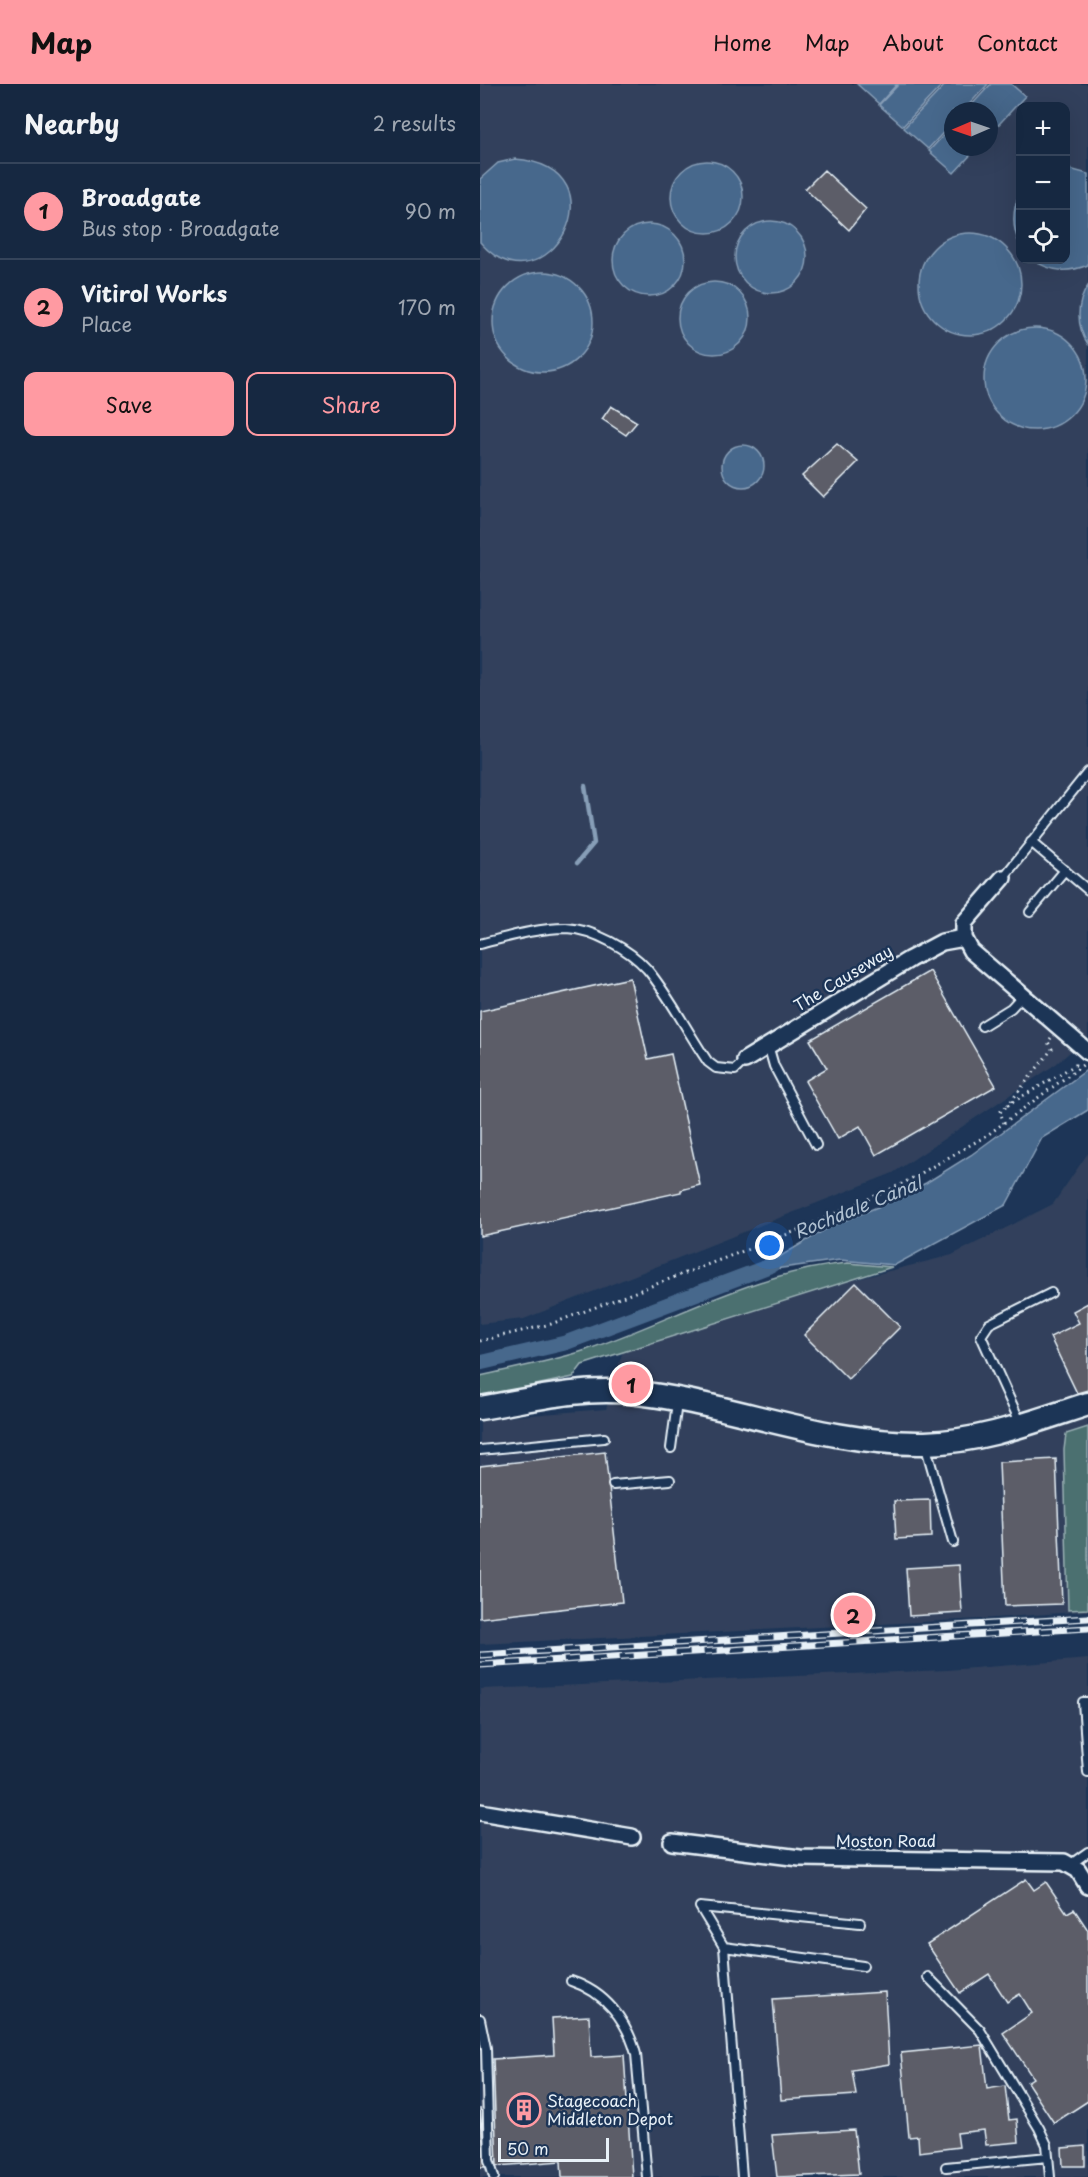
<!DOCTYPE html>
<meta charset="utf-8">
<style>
:root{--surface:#162841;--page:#23344c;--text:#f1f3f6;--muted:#9ea6b1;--line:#35445a;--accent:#ff9aa2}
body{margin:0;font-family:"Playpen Sans",sans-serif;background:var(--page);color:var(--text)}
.controls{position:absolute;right:18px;top:18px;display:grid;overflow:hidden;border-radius:12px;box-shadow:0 6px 24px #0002}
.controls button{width:54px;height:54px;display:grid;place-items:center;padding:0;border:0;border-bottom:2px solid var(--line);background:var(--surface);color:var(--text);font:30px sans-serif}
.compass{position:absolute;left:464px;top:18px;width:54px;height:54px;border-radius:50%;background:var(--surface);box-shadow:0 6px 24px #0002;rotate:268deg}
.scale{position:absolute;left:18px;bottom:15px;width:111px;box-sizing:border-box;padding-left:6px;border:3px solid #e8f1f8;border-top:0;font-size:16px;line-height:21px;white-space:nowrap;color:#e8f1f8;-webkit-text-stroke:4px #1d3557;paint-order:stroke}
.you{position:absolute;left:290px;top:1162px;width:21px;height:21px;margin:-15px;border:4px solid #fff;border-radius:50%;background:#1a73e8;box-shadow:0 0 0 9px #1a73e833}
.badge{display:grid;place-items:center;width:39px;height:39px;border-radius:50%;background:var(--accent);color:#111;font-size:20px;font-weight:700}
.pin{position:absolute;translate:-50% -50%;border:3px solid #fff;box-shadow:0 2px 6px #0006}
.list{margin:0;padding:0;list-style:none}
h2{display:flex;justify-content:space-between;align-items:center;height:78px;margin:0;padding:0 24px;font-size:26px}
h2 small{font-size:20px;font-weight:400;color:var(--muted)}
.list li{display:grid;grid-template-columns:39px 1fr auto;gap:18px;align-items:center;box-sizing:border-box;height:96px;padding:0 24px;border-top:2px solid var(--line)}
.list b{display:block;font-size:22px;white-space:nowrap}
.list p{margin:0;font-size:20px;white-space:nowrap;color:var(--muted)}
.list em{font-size:20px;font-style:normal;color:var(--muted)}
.actions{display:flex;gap:12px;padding:18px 24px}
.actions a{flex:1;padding:14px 0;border:2px solid var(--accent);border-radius:12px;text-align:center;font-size:21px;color:var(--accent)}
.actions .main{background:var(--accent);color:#111}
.icon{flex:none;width:33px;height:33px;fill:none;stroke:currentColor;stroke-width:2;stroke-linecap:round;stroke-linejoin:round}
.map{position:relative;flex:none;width:608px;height:2093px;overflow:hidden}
header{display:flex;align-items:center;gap:36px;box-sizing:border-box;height:84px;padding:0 30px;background:var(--accent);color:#111}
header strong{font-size:28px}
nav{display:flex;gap:33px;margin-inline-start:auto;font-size:21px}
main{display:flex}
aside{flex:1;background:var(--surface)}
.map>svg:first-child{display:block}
.built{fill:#30415c;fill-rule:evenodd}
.green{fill:#4b6f70;stroke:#9ab0b4;stroke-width:1.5}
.water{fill:#47678c;stroke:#879eb7;stroke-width:1.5}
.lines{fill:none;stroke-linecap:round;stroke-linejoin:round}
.stream{stroke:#879eb7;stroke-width:4.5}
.canal{stroke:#47678c;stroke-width:15}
.building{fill:#5c5d67;stroke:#e8f1f8;stroke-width:1.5}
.lane-casing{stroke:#e8f1f8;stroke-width:12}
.street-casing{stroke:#e8f1f8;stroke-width:20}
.secondary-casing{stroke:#e8f1f8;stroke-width:27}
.path{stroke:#e8f1f8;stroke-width:3;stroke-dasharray:1.5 4.5;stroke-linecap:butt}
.lane{stroke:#1d3557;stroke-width:8}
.street{stroke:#1d3557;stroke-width:15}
.secondary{stroke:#1d3557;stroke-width:22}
.rail-casing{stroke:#e8f1f8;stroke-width:7}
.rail{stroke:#1d3557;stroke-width:4.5;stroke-dasharray:14;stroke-linecap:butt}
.labels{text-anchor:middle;stroke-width:5;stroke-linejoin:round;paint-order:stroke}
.street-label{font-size:16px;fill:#e8f1f8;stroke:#1d3557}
.poi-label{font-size:16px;fill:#e8f1f8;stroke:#1d3557;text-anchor:start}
.water-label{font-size:18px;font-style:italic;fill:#b0c1d2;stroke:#1d3557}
</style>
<header>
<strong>Map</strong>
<nav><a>Home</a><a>Map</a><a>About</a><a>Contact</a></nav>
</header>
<main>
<aside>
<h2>Nearby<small>2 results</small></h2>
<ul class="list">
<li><span class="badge">1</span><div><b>Broadgate</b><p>Bus stop · Broadgate</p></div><em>90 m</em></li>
<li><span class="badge">2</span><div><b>Vitirol Works</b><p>Place</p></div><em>170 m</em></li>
</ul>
<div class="actions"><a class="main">Save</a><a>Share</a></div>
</aside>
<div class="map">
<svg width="608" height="2093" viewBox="0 0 608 2093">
<rect width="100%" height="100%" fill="#1d3557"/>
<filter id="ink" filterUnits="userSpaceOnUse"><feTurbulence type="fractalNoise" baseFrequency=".0167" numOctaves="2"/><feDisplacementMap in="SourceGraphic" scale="12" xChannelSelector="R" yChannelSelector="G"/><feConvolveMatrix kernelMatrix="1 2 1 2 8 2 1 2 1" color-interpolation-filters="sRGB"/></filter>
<g filter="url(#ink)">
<path class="built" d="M0,0H608V953L576,980L413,1089L44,1235L0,1240ZM540,22H586V176H540ZM473,27H509V63H473Z
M608,1069V1527L500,1535L0,1560V1335L126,1325L144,1263L279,1220L472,1171L573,1120Z
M608,1575V2093H0V1605L467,1586Z"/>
<path class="green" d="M368,1179L412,1183L102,1281L93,1293L0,1313V1292C34,1284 69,1278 103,1267C190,1238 275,1187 368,1179Z
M608,1343V1525L588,1526L584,1366L586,1350Z"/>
<path class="water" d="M377,0H417L399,20Z
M419,0H463L423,42L399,21Z
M466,0H508L483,27H473V38L448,65L424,44Z
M511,0H531L545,12L509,51V27H486Z
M473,41V63H498L474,89L449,67Z
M35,75C149,84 65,234 0,158V95L18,79Z
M191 113a36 36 0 1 1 72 0a36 36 0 1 1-72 0Z
M586,84L608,90V181C588,189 571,188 553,176H586Z
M540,109V161C532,144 532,126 540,109Z
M255 173a36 36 0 1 1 72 0a36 36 0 1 1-72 0Z
M133 176a36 36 0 1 1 72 0a36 36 0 1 1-72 0Z
M439 200a51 51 0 1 1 102 0a51 51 0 1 1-102 0Z
M13 238a50 50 0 1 1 100 0a50 50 0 1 1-100 0Z
M198 234a36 36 0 1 1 72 0a36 36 0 1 1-72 0Z
M608,202V260C596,242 596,219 608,202Z
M504 295a51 51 0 1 1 102 0a51 51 0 1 1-102 0Z
M242 382a21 21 0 1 1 42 0a21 21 0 1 1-42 0Z
M608,985V1026L562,1054L526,1121L415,1181L360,1176L274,1188L351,1142L400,1122L446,1099L491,1071Z"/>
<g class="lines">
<path class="stream" d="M97,779L114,759L105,702"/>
<path class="canal" d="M0,1279L85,1259L292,1181"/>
</g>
<path class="building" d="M344,86L386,125L369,146L325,105Z
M131,322L157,338L146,351L122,335Z
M357,360L378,378L343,413L322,392Z
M450,887L516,1002L396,1071L380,1042L358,1055L325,997L347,984L330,956Z
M150,894L168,975L191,970L220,1101L201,1106V1108L0,1152V927Z
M376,1199L420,1243L368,1295L324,1251Z
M608,1219V1306L597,1309L570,1253L599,1239L593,1227Z
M125,1368L142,1518L0,1534V1382Z
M576,1375L582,1520L525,1522L519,1378Z
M450,1416L451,1453L416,1455L414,1417Z
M479,1481L482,1529L429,1532L426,1484Z
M385,1523L387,1537L360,1540L359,1525Z
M546,1795L554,1806L566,1798L587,1829L594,1825L608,1846V2017L574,2039L547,1998L553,1994L523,1949L552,1929L540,1910L527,1918L509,1890L480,1909L447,1860Z
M405,1908L409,1980L372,1986L376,2011L301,2016L293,1915Z
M109,1932L111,1973L144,1971L152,2093H82L81,2077L17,2082L13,1975L74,1971L72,1934Z
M502,1961L507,2005L525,2002L529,2036L537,2035L539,2058L506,2061L504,2046L477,2049L479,2063L439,2068L438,2052L429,2053L421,1969Z
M0,2024L5,2083H0Z
M374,2046L379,2090L297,2093L292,2051Z
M605,2062V2082H583L582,2064Z"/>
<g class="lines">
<g class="lane-casing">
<path id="lane" d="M551,758L608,806
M523,794L608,688
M550,828L585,786
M0,860C28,853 57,844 86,844C113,845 149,865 167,885C189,911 208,949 228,978L236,984L255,986L265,976
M502,942L531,924L543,911
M288,961L294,982L336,1061
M541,1340L501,1252L509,1240L571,1209
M445,1360L473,1458
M191,1364L197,1319
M0,1366L124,1354
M133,1401L190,1396
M608,1618H603L608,1688
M591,1780L608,1768
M244,1863L220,1823L380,1839
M448,1893L500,1946L559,2044L567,2061L570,2093
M91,1897C125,1908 147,1936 156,1970L167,2093
M0,1935L6,1964L9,2076L14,2093
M466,2083L568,2073
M262,2093L244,1863L383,1882"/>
</g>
<g class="street-casing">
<path id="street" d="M523,794L484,839V854L491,867L608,968
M265,976L430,875L462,858L484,854
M0,1728L152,1753
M192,1758L320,1774L584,1778L598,1786L608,1802"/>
</g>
<g class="secondary-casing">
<path id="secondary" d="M0,1324C49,1316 100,1303 149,1308C249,1318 343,1361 445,1359C501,1358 555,1337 608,1320"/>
</g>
<path class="path" d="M571,954L568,958L572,965L528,1021L595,981L600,982
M524,1039L520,1028L528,1021
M0,1257L71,1240L316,1147L422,1100L506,1052L604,980"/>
<use href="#lane" class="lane"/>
<use href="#street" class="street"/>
<use href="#secondary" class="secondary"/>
<g class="rail-casing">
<path id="rail" d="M0,1571L608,1534
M0,1581L608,1544"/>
</g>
<use href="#rail" class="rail"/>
</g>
</g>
<defs>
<g id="building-ring" transform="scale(1.725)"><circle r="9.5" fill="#1d3557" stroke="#ff9aa2" stroke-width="1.5"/><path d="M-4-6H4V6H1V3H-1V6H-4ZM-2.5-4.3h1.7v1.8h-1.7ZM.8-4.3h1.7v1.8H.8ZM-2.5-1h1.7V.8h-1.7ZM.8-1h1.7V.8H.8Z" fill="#ff9aa2"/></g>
</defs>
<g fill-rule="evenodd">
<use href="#building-ring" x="44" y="2026"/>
</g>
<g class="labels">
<g class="street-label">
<text transform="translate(363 894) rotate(-31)" y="6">The Causeway</text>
<text x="406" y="1763">Moston Road</text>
</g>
<g class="poi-label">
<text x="67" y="2023">Stagecoach<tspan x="67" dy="18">Middleton Depot</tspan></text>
</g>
<g class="water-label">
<text transform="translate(378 1124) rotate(-22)" y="6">Rochdale Canal</text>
</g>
</g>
</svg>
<div class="controls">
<button>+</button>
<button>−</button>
<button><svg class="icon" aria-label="locate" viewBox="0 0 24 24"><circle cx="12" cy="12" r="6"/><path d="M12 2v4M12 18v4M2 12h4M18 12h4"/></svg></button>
</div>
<svg class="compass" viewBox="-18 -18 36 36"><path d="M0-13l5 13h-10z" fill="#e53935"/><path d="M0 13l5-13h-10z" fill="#9ea6b1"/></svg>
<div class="scale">50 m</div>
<div class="you"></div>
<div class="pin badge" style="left:151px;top:1300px">1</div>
<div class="pin badge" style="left:373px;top:1531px">2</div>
</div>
</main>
